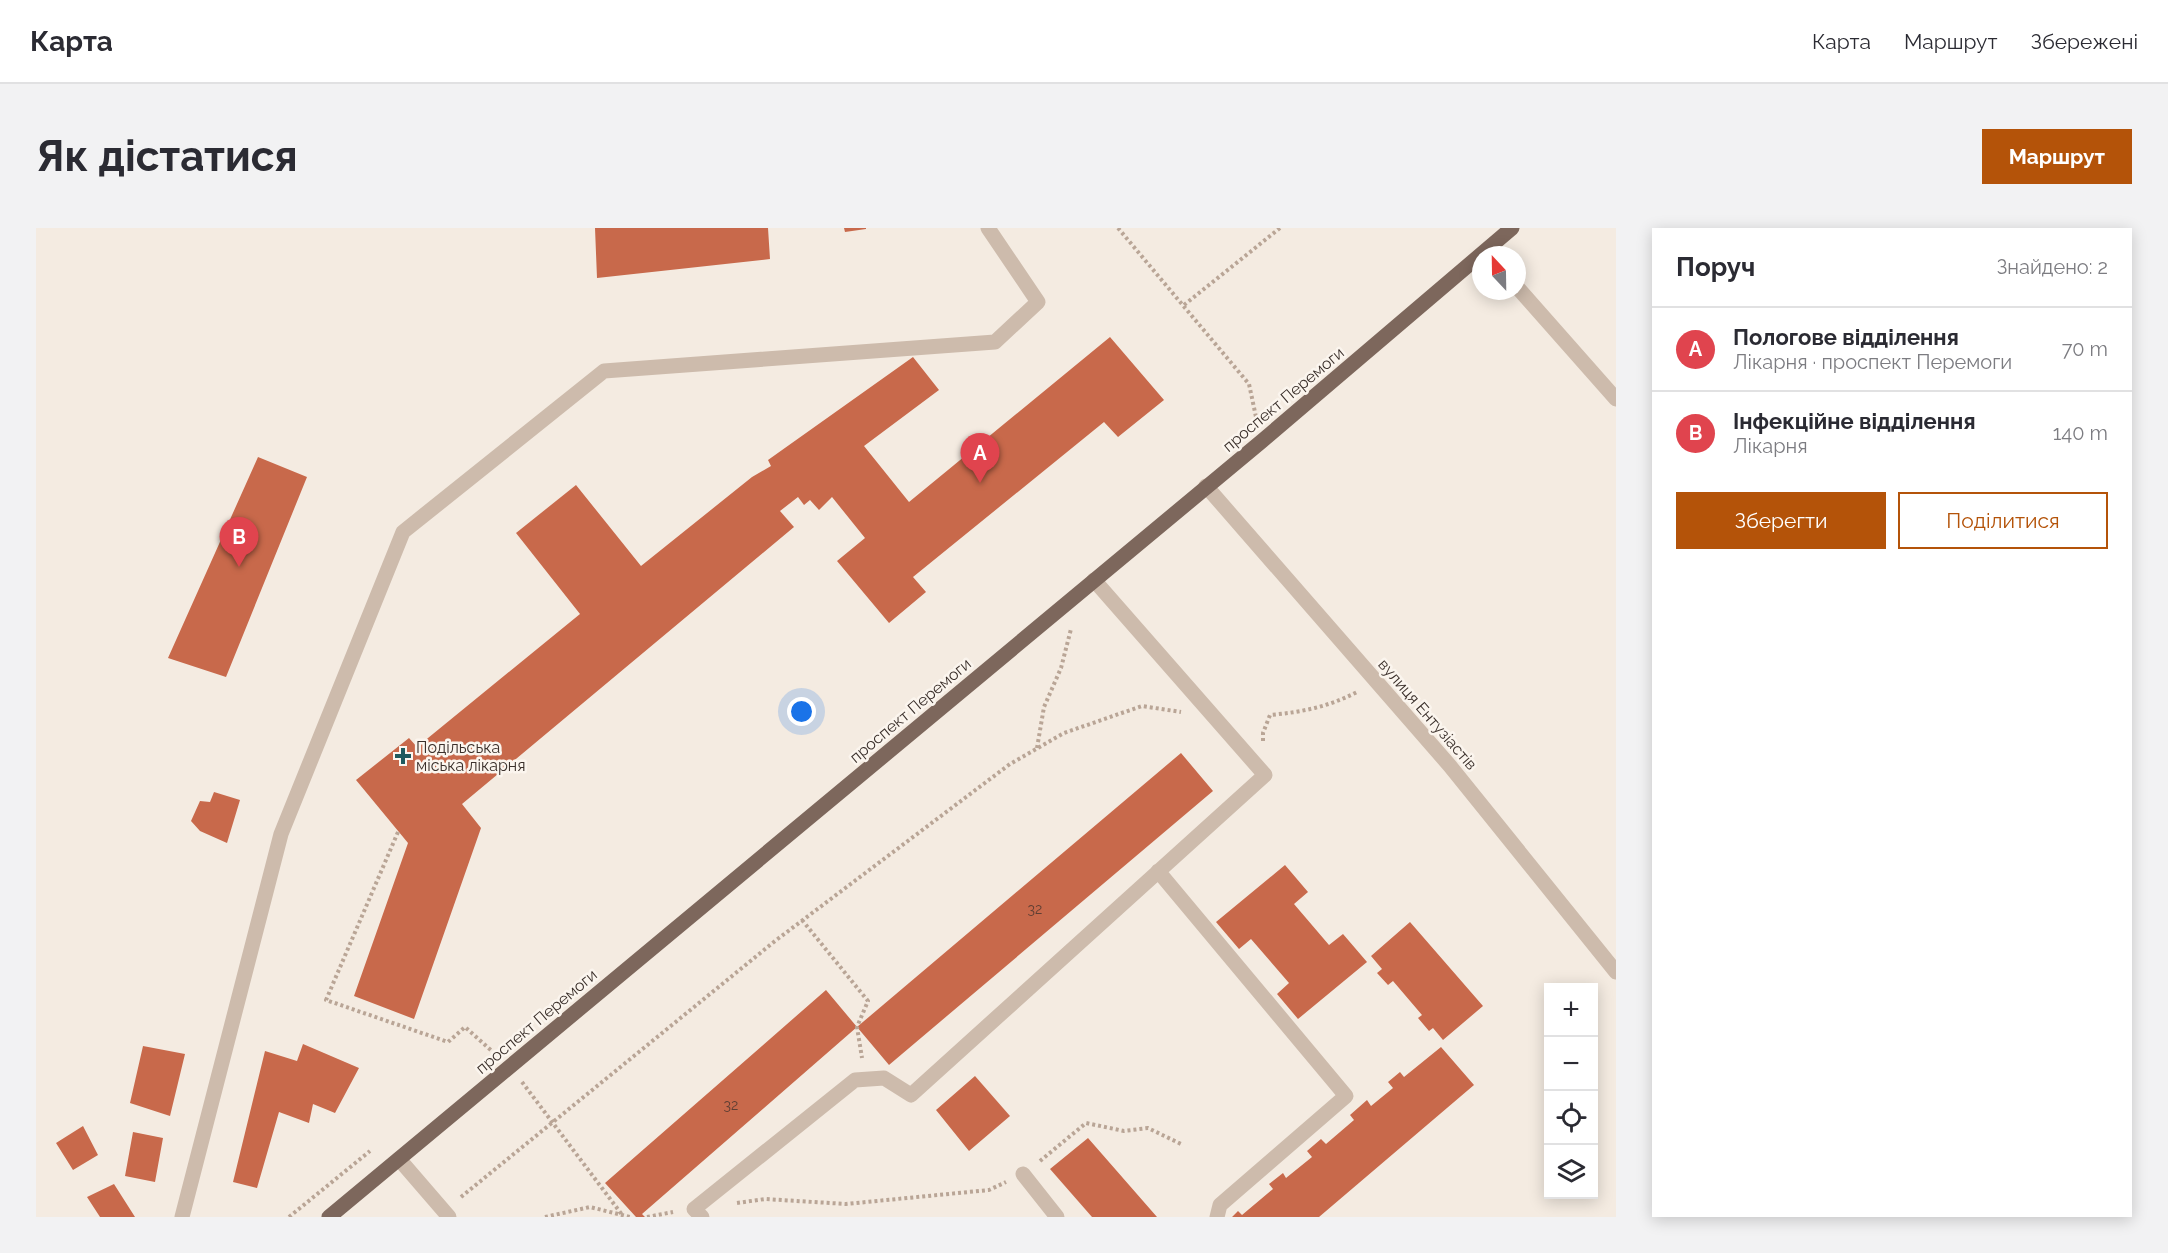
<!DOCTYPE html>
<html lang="uk">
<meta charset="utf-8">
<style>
:root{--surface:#fff;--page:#f2f2f3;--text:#2b2b33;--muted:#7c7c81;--line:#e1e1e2;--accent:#b45309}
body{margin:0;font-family:Raleway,sans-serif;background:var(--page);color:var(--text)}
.controls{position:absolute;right:18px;bottom:18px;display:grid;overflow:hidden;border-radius:0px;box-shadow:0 3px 15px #0003}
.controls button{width:54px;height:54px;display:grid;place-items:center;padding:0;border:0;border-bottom:2px solid var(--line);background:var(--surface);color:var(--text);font:30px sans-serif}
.compass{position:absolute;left:1436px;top:18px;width:54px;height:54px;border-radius:50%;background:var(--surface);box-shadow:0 3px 15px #0003;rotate:338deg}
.you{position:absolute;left:766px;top:484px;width:21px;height:21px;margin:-15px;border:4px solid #fff;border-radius:50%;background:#1a73e8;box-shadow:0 0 0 9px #1a73e833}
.badge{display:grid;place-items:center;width:39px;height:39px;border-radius:50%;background:var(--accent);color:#fff;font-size:20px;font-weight:700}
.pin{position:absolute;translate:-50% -50px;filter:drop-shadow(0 2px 3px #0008)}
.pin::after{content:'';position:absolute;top:32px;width:21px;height:18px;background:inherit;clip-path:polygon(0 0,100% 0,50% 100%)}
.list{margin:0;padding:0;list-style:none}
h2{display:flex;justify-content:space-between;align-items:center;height:78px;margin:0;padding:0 24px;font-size:26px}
h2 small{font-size:20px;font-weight:400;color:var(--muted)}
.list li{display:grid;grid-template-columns:39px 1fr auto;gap:18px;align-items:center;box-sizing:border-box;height:84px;padding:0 24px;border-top:2px solid var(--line)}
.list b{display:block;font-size:22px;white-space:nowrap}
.list p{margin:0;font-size:20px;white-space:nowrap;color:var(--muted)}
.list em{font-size:20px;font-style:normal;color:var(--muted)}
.actions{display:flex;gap:12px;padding:18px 24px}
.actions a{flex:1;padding:14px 0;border:2px solid var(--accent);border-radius:0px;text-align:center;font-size:21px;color:var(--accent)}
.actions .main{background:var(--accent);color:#fff}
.icon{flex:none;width:33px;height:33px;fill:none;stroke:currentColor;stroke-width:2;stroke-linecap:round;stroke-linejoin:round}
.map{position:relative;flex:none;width:1580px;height:989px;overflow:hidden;border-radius:0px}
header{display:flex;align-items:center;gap:36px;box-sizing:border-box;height:84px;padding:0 30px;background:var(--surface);border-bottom:2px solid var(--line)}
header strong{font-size:28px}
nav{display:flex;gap:33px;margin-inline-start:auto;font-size:21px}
.intro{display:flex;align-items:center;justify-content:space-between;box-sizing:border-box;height:144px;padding:0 36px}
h1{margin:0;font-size:42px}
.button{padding:15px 27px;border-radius:0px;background:var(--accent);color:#fff;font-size:21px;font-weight:700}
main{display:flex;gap:36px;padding:0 36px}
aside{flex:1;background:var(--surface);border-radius:0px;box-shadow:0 3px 15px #0003}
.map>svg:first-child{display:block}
.building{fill:#c8694b}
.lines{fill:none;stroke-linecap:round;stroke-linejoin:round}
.path{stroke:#b9a596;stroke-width:4;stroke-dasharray:3 3;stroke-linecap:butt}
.minor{stroke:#cdbbac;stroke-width:15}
.major{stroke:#7d675c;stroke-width:15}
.poi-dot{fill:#1f5a5e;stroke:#fbf5ee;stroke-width:2}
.labels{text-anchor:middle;stroke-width:5;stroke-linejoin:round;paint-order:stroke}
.number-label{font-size:14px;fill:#5e3e33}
.street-label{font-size:16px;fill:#3b302b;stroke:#fbf5ee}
.poi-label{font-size:16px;fill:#3b302b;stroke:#fbf5ee;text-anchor:start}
</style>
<header>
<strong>Карта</strong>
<nav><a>Карта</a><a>Маршрут</a><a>Збережені</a></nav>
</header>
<div class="intro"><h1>Як дістатися</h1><a class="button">Маршрут</a></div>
<main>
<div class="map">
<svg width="1580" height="989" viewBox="0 0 1580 989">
<rect width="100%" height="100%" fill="#f4ebe1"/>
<path class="building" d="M559,0H732L734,31L561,50Z
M808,0H830V1L809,4Z
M1074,109L1128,172L1082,209L1068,194L877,349L890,364L853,395L801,333L829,310L796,269L783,282L774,272L768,277L762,269L744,283L758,299L426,576L445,600L378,791L318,768L372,615L320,552L373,510L381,519L544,386L480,305L540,257L605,338L716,249L735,238L732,232L877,129L903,162L828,218L873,274Z
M222,229L271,249L190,449L132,430Z
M1145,525L1177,563L853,837L821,799Z
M178,564L204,572L191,615L164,603L155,593L164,573L174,574Z
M1249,637L1272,664L1258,676L1293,717L1307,706L1331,734L1262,791L1241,766L1253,755L1215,711L1203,721L1180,694Z
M1374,694L1447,778L1407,812L1397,800L1393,803L1382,790L1386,787L1357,753L1352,757L1341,745L1346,741L1335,728Z
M790,762L821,799L606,986L609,989H600L569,955Z
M267,816L323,840L299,885L277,876L273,895L243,884L221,960L197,954L229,823L261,833Z
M107,818L149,826L134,888L94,875Z
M1405,819L1438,857L1283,989H1196L1202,983L1206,987L1237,961L1233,956L1247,945L1250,950L1276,929L1271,923L1285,911L1290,916L1318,892L1314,887L1331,872L1335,878L1357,860L1352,854L1364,844L1368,849Z
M939,848L974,888L933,923L900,882Z
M47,898L62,927L37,942L20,915Z
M97,904L127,910L119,954L89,948Z
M1052,910L1121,989H1056L1014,941Z
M78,956L99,989H64L51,969Z"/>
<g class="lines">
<path class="path" d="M1082,0L1213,156L1220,189
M1148,77L1244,0
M1227,513V505L1234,487C1266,484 1292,479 1321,464
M1001,520L1008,479L1025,440L1035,401
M362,604L290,772L412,814L429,799L458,825
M766,692L832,773L821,799L826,830
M486,854L587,988
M1004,933L1050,895L1088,903L1112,900L1145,916
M425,969L739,713L974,536L1028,505L1106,478L1145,484
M701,975L729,971L810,976L953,962L970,954
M253,989L334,923
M509,989L554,979L594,989
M611,989L637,984"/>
<path class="minor" d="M1481,59L1580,171
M1170,258L1414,538L1580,744
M1122,643L1310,868L1184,977L1181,989
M363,931L413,989
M987,946L1021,989
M146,989L245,606L367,304L568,143L959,114L1002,74L952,0
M666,989L658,981L819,852L848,850L875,867L1229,547L1058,352"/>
<path class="major" d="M293,989L1226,213L1476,0"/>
</g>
<path class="poi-dot" d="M364 519h6v6h6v6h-6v6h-6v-6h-6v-6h6z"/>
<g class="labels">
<g class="number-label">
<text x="999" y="686">32</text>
<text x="695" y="882">32</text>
</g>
<g class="street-label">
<text transform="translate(1247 171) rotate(-40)" y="6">проспект Перемоги</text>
<text transform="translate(874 482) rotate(-40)" y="6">проспект Перемоги</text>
<text transform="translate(1392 486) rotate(49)" y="6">вулиця Ентузіастів</text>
<text transform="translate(500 793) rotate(-40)" y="6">проспект Перемоги</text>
</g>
<g class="poi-label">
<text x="380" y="525">Подільська<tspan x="380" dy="18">міська лікарня</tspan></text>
</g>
</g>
</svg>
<div class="controls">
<button>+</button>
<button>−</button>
<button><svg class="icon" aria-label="locate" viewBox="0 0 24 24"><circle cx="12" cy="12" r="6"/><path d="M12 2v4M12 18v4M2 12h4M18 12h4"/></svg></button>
<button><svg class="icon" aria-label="layers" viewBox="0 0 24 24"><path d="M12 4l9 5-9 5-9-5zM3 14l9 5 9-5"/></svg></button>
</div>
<svg class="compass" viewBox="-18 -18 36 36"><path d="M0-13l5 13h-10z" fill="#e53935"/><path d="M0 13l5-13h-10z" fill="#7c7c81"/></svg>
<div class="you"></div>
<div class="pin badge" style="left:944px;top:255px;background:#e0444e">A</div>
<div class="pin badge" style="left:203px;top:339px;background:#e0444e">B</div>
</div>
<aside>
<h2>Поруч<small>Знайдено: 2</small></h2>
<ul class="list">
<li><span class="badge" style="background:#e0444e">A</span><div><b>Пологове відділення</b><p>Лікарня · проспект Перемоги</p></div><em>70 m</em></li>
<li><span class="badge" style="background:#e0444e">B</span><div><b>Інфекційне відділення</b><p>Лікарня</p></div><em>140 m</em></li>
</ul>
<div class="actions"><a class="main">Зберегти</a><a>Поділитися</a></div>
</aside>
</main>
